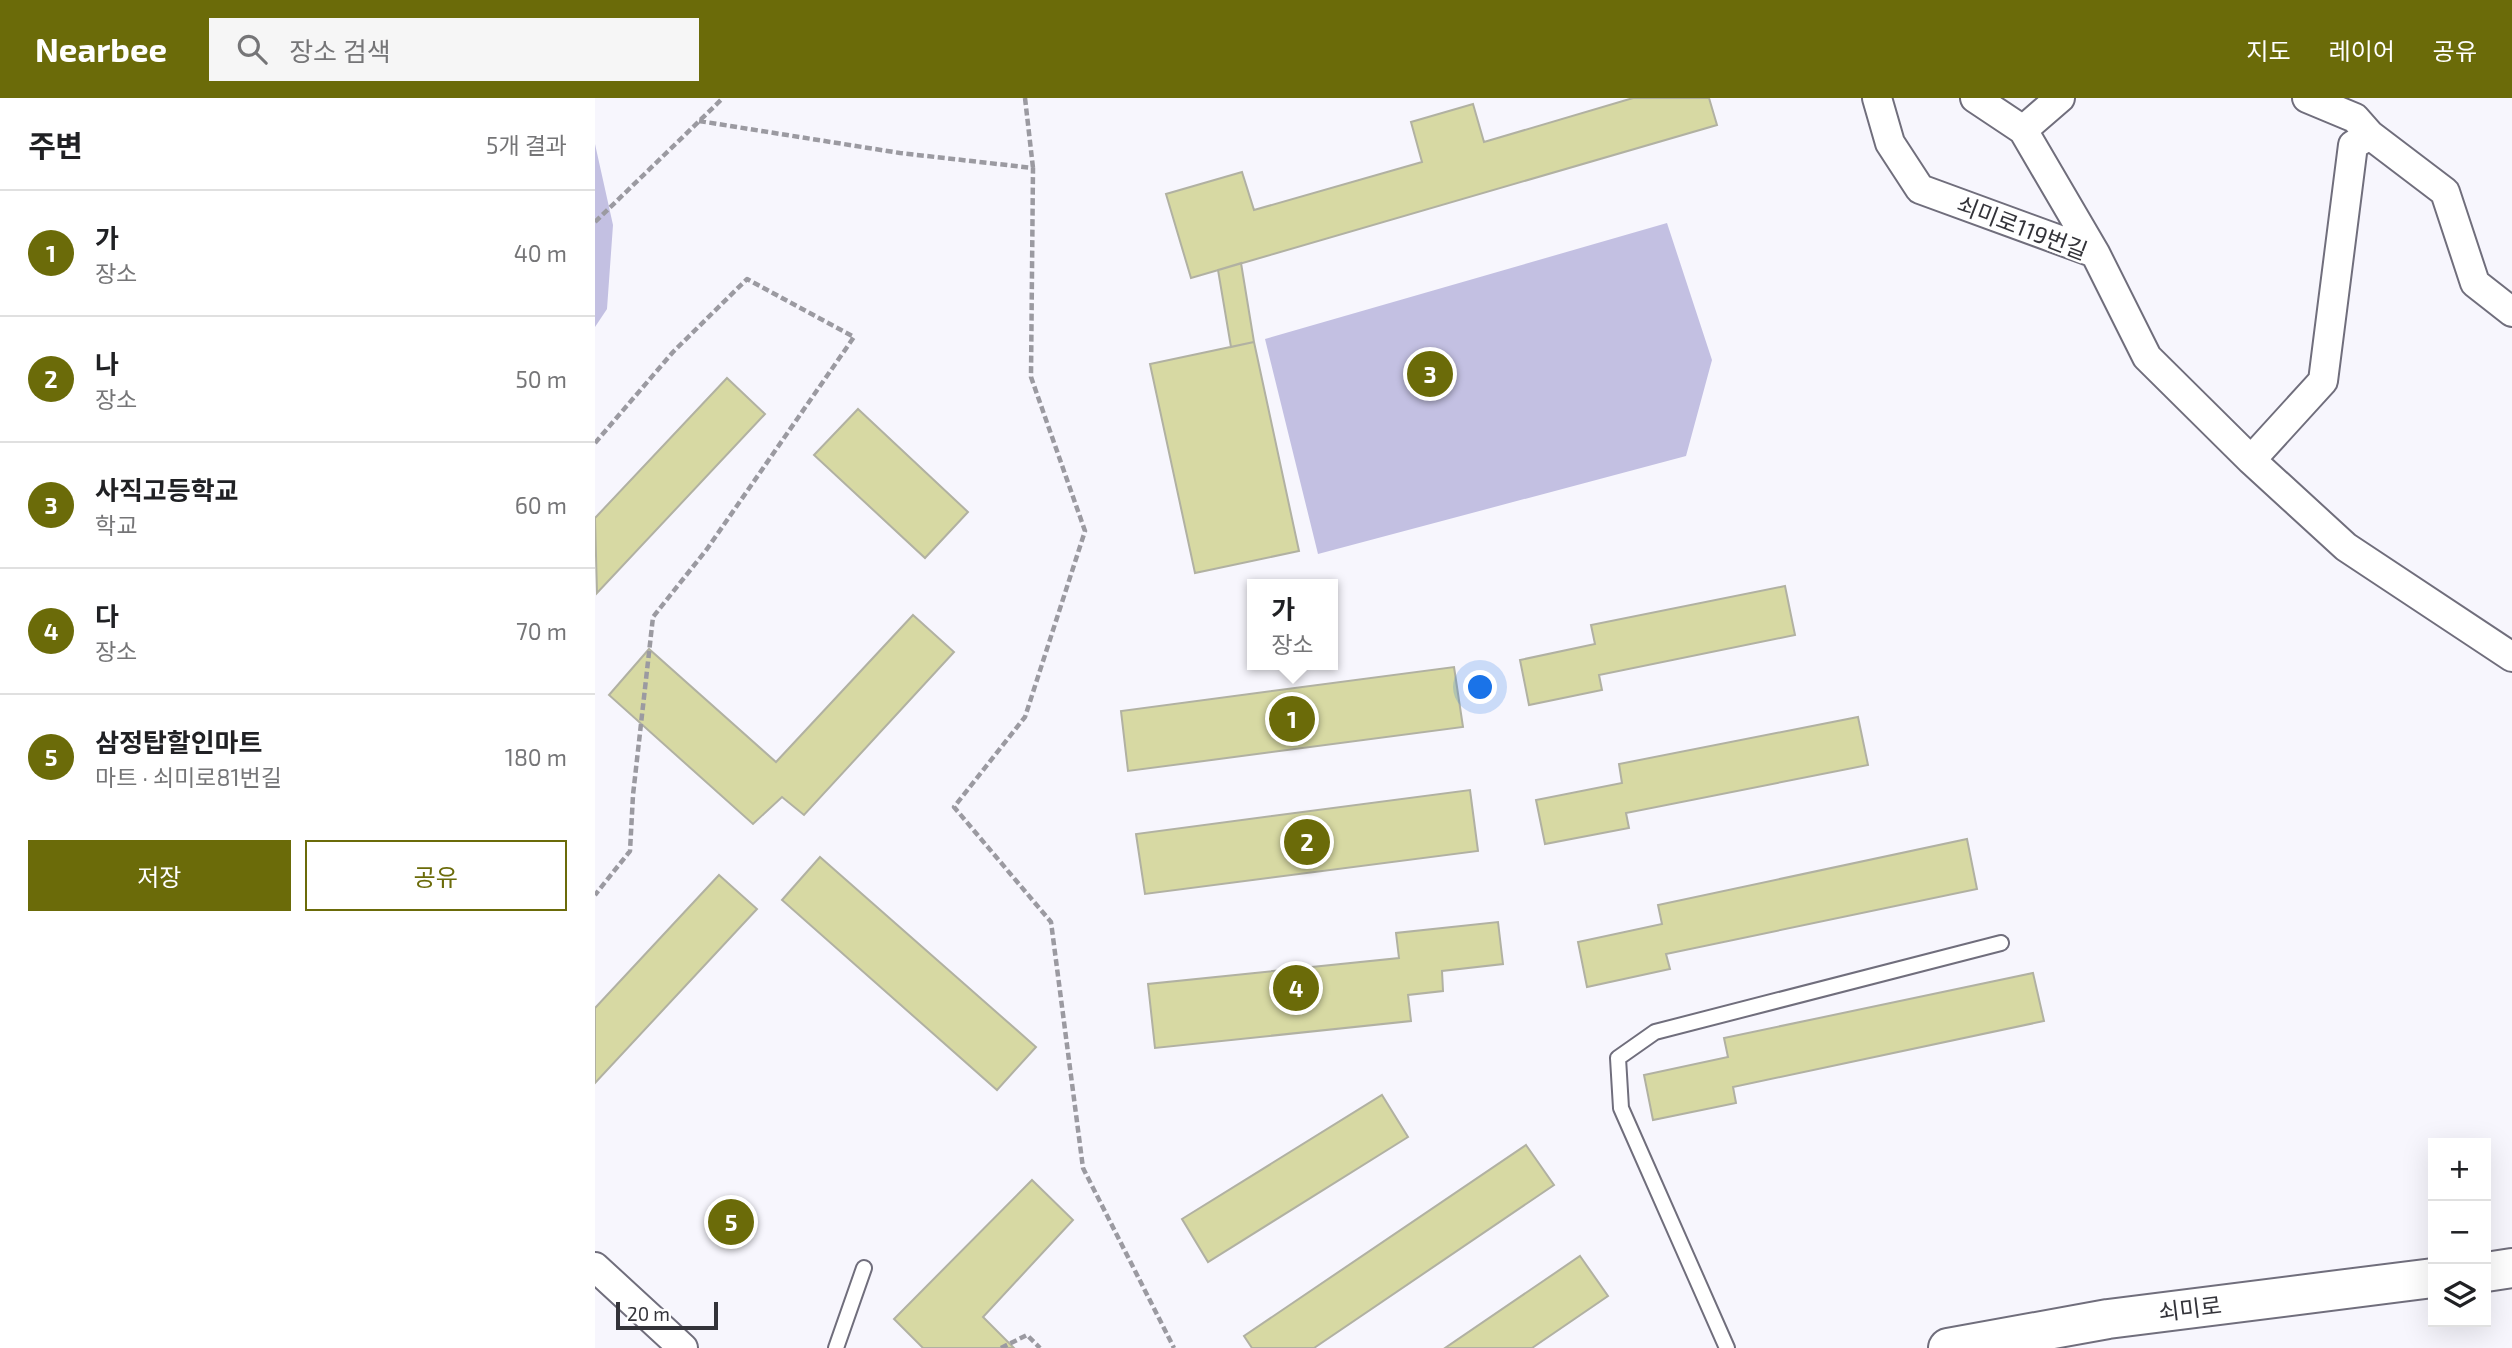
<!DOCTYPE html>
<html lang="ko">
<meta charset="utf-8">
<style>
:root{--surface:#fff;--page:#f6f6f6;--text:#202124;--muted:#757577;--line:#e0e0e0;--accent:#6b6b09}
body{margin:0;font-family:"Exo 2","Noto Sans KR",sans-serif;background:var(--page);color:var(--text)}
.controls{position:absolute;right:21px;bottom:21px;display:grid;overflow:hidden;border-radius:0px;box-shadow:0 7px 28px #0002}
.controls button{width:63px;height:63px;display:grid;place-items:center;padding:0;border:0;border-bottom:2px solid var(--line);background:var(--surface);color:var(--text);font:35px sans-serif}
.scale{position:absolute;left:21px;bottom:18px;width:102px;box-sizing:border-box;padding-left:7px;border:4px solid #333339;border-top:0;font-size:19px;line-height:24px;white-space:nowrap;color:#333339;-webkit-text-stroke:5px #fff;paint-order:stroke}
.you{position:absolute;left:886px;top:590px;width:24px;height:24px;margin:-18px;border:5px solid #fff;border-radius:50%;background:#1a73e8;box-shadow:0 0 0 10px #1a73e833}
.badge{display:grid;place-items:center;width:46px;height:46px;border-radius:50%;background:var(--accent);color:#fff;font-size:23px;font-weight:700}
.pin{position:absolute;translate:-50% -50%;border:4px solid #fff;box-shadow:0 2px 7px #0006}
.popup{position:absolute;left:652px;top:481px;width:91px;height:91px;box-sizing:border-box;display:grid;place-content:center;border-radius:0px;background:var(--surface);filter:drop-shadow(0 2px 5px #0005);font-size:23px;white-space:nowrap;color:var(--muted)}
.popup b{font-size:26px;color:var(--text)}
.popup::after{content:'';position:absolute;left:50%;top:100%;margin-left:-14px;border:14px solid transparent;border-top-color:var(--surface)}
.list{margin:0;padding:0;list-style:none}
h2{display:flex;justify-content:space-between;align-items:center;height:91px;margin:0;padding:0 28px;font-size:30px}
h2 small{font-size:23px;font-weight:400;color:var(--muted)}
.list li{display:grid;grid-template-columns:46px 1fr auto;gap:21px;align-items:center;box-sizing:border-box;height:126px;padding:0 28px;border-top:2px solid var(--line)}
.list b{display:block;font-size:26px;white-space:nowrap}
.list p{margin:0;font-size:23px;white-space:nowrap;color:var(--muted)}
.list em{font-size:23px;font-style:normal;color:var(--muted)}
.actions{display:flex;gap:14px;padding:21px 28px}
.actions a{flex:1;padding:16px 0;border:2px solid var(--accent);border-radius:0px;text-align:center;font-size:24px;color:var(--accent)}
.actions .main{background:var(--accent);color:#fff}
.icon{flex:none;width:38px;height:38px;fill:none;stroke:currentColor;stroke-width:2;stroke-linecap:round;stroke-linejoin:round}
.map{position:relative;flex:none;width:1917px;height:1250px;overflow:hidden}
header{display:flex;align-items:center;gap:42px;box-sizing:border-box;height:98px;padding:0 35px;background:var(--accent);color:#fff}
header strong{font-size:33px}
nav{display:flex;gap:38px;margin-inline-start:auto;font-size:24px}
.search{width:490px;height:63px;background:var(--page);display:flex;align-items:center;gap:18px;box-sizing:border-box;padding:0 24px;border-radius:0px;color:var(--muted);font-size:26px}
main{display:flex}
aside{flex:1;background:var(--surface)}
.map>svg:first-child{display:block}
.green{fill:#c3c0e2}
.building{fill:#d7d9a3;stroke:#b1b1a2;stroke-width:2}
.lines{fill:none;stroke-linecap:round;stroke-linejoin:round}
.service-casing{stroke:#706e7c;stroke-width:18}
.minor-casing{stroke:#706e7c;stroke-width:32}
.secondary-casing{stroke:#706e7c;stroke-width:42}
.path{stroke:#9b9aa1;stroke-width:4.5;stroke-dasharray:7 3.5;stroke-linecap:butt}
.service{stroke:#fff;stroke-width:14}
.minor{stroke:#fff;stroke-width:28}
.secondary{stroke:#fff;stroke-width:38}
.labels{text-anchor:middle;stroke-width:5;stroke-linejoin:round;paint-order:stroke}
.street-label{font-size:23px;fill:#333339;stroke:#fff}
</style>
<header>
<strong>Nearbee</strong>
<div class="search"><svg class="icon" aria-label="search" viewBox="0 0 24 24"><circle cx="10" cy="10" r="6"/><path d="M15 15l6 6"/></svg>장소 검색</div>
<nav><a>지도</a><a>레이어</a><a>공유</a></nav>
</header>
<main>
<aside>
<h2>주변<small>5개 결과</small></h2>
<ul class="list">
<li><span class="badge">1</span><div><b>가</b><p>장소</p></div><em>40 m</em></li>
<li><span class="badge">2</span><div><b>나</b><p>장소</p></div><em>50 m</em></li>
<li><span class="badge">3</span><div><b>사직고등학교</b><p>학교</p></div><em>60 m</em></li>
<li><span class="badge">4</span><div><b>다</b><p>장소</p></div><em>70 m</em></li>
<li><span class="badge">5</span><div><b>삼정탑할인마트</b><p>마트 · 쇠미로81번길</p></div><em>180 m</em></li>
</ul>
<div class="actions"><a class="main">저장</a><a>공유</a></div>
</aside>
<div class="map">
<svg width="1917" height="1250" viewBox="0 0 1917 1250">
<rect width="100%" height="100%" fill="#f7f6fd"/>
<path class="green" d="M0,46L18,127L12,211L0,229Z
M1072,125L1117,262L1091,358L723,456L670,241Z"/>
<path class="building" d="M1114,0L1122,27L596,180L571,96L647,74L659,112L827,64L816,24L878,6L889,44L1038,0Z
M646,165L659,244L636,249L623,172Z
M659,244L704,453L600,475L555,266Z
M132,280L170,316L2,495L0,420Z
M263,311L373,414L330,460L219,357Z
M1190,488L1200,537L1004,577L1007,592L934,607L925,562L1000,546L996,527Z
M318,517L359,554L209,717L187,699L158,726L14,597L54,551L181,664Z
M859,569L868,629L533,673L526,613Z
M1263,619L1273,667L1031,715L1034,730L950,746L941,702L1027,685L1024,666Z
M875,692L883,753L550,796L541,736Z
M1372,741L1382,791L1071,856L1075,871L992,889L983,844L1067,826L1063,807Z
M225,759L441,949L402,992L187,802Z
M124,777L162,811L0,985V910Z
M903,824L908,866L847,873L848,893L813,897L816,923L560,950L553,886L804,860L801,835Z
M1438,875L1449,923L1138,989L1141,1005L1058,1022L1049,977L1133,959L1129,940Z
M787,997L813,1039L613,1164L587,1121Z
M931,1047L959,1087L719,1250H657L649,1238Z
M437,1082L478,1122L388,1219L419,1250H328L299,1221Z
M985,1158L1013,1198L937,1250H850Z"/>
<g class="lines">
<g class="service-casing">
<path id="service" d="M241,1250L269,1170
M1132,1250L1026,1010L1023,960L1060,934L1406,845"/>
</g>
<g class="minor-casing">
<path id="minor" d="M1282,0L1295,45L1325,91L1500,155L1552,259L1656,362L1751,449L1917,559
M1380,0L1428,32L1500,155
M1712,0L1760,20L1775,37L1850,94L1880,185L1917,214
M1428,32L1465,0
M1656,362L1728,283L1758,47L1775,37
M0,1169L88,1250"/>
</g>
<g class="secondary-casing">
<path id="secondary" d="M1891,1174L1917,1170
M1353,1250L1513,1221L1838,1180"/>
</g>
<path class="path" d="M430,0L438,70
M104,23L305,55L438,70L436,279L490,433L430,619L359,709L456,824L488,1070L579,1250
M0,124L128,0
M0,345L78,254L152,181L259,239L112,451L58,519L38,697L35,753L0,797
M406,1250L432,1237L445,1250"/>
<use href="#service" class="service"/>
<use href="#minor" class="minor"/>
<use href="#secondary" class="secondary"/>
</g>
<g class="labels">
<g class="street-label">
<text transform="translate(1427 130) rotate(21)" y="8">쇠미로119번길</text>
<text transform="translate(1595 1211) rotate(-7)" y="8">쇠미로</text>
</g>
</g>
</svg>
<div class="controls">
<button>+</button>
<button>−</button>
<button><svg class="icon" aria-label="layers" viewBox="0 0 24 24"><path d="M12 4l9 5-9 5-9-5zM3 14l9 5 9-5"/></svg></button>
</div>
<div class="scale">20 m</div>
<div class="you"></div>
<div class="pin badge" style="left:697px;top:621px">1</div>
<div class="popup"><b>가</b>장소</div>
<div class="pin badge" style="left:712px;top:744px">2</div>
<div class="pin badge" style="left:835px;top:276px">3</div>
<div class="pin badge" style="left:701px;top:890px">4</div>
<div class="pin badge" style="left:136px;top:1124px">5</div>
</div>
</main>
